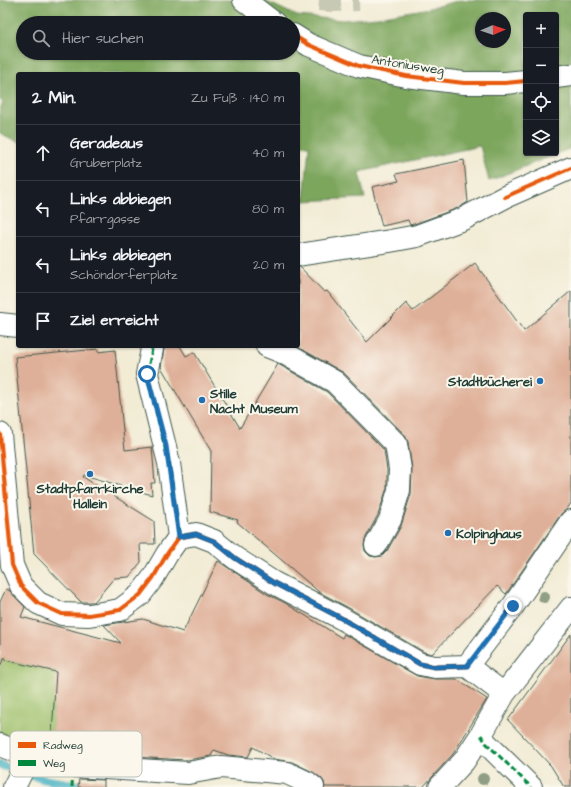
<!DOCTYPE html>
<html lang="de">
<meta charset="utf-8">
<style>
:root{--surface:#171b24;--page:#242831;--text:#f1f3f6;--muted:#9ea1a6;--line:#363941}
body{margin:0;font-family:"Architects Daughter",sans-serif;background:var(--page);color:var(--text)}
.controls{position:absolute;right:12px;top:12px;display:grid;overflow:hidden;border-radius:4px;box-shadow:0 1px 3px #0004}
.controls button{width:36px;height:36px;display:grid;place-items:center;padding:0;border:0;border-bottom:1px solid var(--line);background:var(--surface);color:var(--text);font:20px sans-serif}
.compass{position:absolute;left:475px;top:12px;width:36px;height:36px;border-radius:50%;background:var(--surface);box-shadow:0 1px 3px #0004;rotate:88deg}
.stop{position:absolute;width:12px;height:12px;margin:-9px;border:3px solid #1f6fb2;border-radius:50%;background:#fff}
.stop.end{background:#1f6fb2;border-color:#fff;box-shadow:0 1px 4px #0008}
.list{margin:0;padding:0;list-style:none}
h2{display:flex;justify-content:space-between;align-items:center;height:52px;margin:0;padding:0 16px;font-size:17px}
h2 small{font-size:13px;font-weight:400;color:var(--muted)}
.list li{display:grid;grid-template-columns:26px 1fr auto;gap:12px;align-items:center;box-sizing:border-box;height:56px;padding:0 16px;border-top:1px solid var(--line)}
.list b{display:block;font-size:15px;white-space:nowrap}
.list p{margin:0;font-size:13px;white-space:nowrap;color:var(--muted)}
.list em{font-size:13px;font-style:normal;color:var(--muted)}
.icon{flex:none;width:22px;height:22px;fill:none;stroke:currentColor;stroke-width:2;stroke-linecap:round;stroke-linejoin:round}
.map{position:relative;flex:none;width:571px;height:787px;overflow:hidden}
.search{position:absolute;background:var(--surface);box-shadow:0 1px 3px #0004;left:16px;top:16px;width:284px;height:44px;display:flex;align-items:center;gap:10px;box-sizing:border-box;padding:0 14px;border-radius:22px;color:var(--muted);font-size:15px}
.panel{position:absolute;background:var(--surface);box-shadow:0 1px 3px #0004;left:16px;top:72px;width:284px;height:276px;border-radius:4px}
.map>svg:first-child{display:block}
.green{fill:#9cbf69;stroke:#5e7e4e}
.forest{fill:#7da65d;stroke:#4e7248;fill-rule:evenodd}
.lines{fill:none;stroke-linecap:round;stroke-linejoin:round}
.stream{stroke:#46b2c3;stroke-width:8}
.building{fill:#dfb099}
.major-tunnel{stroke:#c8c9b5;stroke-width:22;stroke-dasharray:22 11;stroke-linecap:butt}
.minor-casing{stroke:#3f574c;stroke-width:24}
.minor{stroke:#fff;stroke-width:22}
.quiet{stroke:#00873e;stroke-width:3;stroke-dasharray:6 3;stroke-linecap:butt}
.cycleway-casing{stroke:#fbf7ec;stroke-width:6}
.cycleway{stroke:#e8590c;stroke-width:4}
.tree{fill:#8f9e84}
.route{stroke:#1f6fb2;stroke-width:5}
.poi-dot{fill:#1f6fb2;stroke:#fbf7ec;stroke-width:1.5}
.labels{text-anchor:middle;stroke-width:4;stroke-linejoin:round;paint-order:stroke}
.street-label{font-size:13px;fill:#1f3d34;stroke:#fbf7ec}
.poi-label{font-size:13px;font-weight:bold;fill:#1f3d34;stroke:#fbf7ec;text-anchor:start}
.key{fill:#fbf7ec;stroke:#b9bfb5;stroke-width:1}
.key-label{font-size:11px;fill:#1f3d34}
</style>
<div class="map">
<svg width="571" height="787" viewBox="0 0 571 787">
<rect width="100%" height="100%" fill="#fbf7ec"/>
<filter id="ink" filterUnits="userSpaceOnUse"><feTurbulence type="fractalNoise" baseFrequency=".025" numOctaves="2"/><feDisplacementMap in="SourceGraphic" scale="8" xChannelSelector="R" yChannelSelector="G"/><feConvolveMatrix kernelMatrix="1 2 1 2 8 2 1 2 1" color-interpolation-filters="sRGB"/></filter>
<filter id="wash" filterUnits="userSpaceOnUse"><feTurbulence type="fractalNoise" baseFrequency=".012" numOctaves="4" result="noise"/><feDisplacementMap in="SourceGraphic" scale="16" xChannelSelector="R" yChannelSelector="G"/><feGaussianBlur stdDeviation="0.9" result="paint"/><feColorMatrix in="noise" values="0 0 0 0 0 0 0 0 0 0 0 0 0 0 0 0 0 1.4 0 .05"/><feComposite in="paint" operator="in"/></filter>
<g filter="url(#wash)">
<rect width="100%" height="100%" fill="#f2ecd5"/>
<path class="green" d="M0,656L5,657V660L57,672L51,752L22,744L0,732Z"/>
<path class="forest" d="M0,0H263L297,16L342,20L378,17L430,8L461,0H571V148L489,181L480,146L359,172L365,198L304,201L309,146L298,145V74H18V142L0,133V109L3,102L0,100ZM526,15H556V153H526ZM481,18H505V42H481ZM23,23H293V53H23Z"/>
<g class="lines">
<path class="stream" d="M0,765L42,779L78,785"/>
</g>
<g id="blocks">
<path class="building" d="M464,160L468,202L458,208L414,224L410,225L408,220L382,226L372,187L399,181L396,174Z
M475,263L524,331L571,291V503L567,509L561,514L506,594L497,586L432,654L424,652L347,607L319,592L237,522L238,520L210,512L211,451L161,367L164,349L171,346H180L186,356L194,352L240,428L278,364L327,392L384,450L387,470V488L378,515L365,539L364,545L365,551L370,556L376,557L382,556L387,551L401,526L411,494L412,469L408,442L405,435L344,373L298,347V267H300L324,292L327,291L367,342L406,303L413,311Z
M98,349V352L115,350L125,450L152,447L155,483H151L152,495L84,475L83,477L154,521L155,544H140L141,562L129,577L114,578L94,602H81L34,554L15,357Z
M218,561L267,594L285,603L342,638L344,634L417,676L435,679H456L487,699L453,754L423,787H325L324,782L321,778L313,772L292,762L274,759L253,747L248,757L228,755L214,750L211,756L187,760L75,754L51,749L56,672L5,660V657L0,666V602L6,589L10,591L25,607L21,617L121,643L104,625L143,619L183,632Z
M571,634V787H564L551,766L508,720Z
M79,779L104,780V787H78Z"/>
</g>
</g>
<g filter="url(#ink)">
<use href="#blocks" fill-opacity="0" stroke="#3f574c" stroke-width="1"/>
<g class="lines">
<path class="major-tunnel" d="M319,0L331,1L359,0"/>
<g class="minor-casing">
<path id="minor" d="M244,0L274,23
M293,35L309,45L359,66L406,76L464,83H505L526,81
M556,77L571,75
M298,255L390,241L417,236L463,219L505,197L571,168
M0,324L18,326
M267,346L282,352L335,382L396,444L400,469L399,490L390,520L376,545
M152,349L147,374L169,463L179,537
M0,434L12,565L21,586L38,603L62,614L89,615L120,610L140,595L153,578L167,554L179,537
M179,537L196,534L214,541L235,558L274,583L341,618L420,664L435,667L467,666
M504,694L467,666L513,606L571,521
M481,735L486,743L531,787
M0,745L29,757L73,766L188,773L221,767L287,773L308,783L313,787
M14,787L29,757
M440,787L464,761L481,735L504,694L571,608"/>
</g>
<use href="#minor" class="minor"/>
<path class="quiet" d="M152,349L147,374L169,463L179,537
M481,735L486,743L531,787
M72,787L73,766"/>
<g class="cycleway-casing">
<path id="cycleway" d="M293,35L309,45L359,66L406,76L464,83H505L526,81
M505,197L571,168
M0,434L12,565L21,586L38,603L62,614L89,615L120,610L140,595L153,578L167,554L179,537L196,534L214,541L235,558L274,583L341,618L420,664L435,667L467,666"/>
</g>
<use href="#cycleway" class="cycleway"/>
</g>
<g class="tree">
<circle cx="544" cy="597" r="6"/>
<circle cx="483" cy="779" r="6"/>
</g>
</g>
<g class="lines" filter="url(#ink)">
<path class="route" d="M147,374L166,446L179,537L196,534L214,541L235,558L274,583L341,618L420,664L435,667L467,666L513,606"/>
</g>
<g class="poi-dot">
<circle cx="540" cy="381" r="4"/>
<circle cx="202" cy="400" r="4"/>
<circle cx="90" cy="474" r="4"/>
<circle cx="448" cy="533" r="4"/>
</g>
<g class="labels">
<g class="street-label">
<text transform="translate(408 64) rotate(9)" y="5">Antoniusweg</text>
</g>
<g class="poi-label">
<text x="532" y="386" text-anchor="end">Stadtbücherei</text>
<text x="210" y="398">Stille<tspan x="210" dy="15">Nacht Museum</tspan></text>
<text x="90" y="493" text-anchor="middle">Stadtpfarrkirche<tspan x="90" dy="15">Hallein</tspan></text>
<text x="456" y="538">Kolpinghaus</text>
</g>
</g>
<rect x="10" y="731" width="132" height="46" rx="6" class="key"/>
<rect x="18" y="742" width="18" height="6" fill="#e8590c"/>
<rect x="18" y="760" width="18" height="6" fill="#00873e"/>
<g class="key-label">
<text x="43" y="749">Radweg</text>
<text x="43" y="767">Weg</text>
</g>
</svg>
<div class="controls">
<button>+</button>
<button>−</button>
<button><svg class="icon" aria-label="locate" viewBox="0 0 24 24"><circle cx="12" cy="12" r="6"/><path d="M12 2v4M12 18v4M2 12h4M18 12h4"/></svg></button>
<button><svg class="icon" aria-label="layers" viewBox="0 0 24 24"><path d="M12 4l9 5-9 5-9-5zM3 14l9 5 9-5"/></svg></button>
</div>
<svg class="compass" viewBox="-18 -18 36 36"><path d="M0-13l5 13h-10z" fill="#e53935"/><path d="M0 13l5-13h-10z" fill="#9ea1a6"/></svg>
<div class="stop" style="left:147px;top:374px"></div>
<div class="stop end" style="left:513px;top:606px"></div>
<div class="search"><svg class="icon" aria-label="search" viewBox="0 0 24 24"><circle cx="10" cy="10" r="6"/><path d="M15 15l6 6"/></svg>Hier suchen</div>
<section class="panel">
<h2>2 Min.<small>Zu Fuß · 140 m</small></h2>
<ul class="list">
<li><svg class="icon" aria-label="ahead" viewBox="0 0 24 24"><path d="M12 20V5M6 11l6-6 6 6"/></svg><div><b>Geradeaus</b><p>Gruberplatz</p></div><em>40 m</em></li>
<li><svg class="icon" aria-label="left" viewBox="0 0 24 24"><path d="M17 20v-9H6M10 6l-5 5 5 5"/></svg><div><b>Links abbiegen</b><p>Pfarrgasse</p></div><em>80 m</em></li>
<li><svg class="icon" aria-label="left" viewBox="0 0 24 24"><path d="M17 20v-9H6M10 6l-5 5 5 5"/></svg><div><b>Links abbiegen</b><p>Schöndorferplatz</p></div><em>20 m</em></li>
<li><svg class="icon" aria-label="arrive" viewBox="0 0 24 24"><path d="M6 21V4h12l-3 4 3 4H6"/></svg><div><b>Ziel erreicht</b></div></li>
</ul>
</section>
</div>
